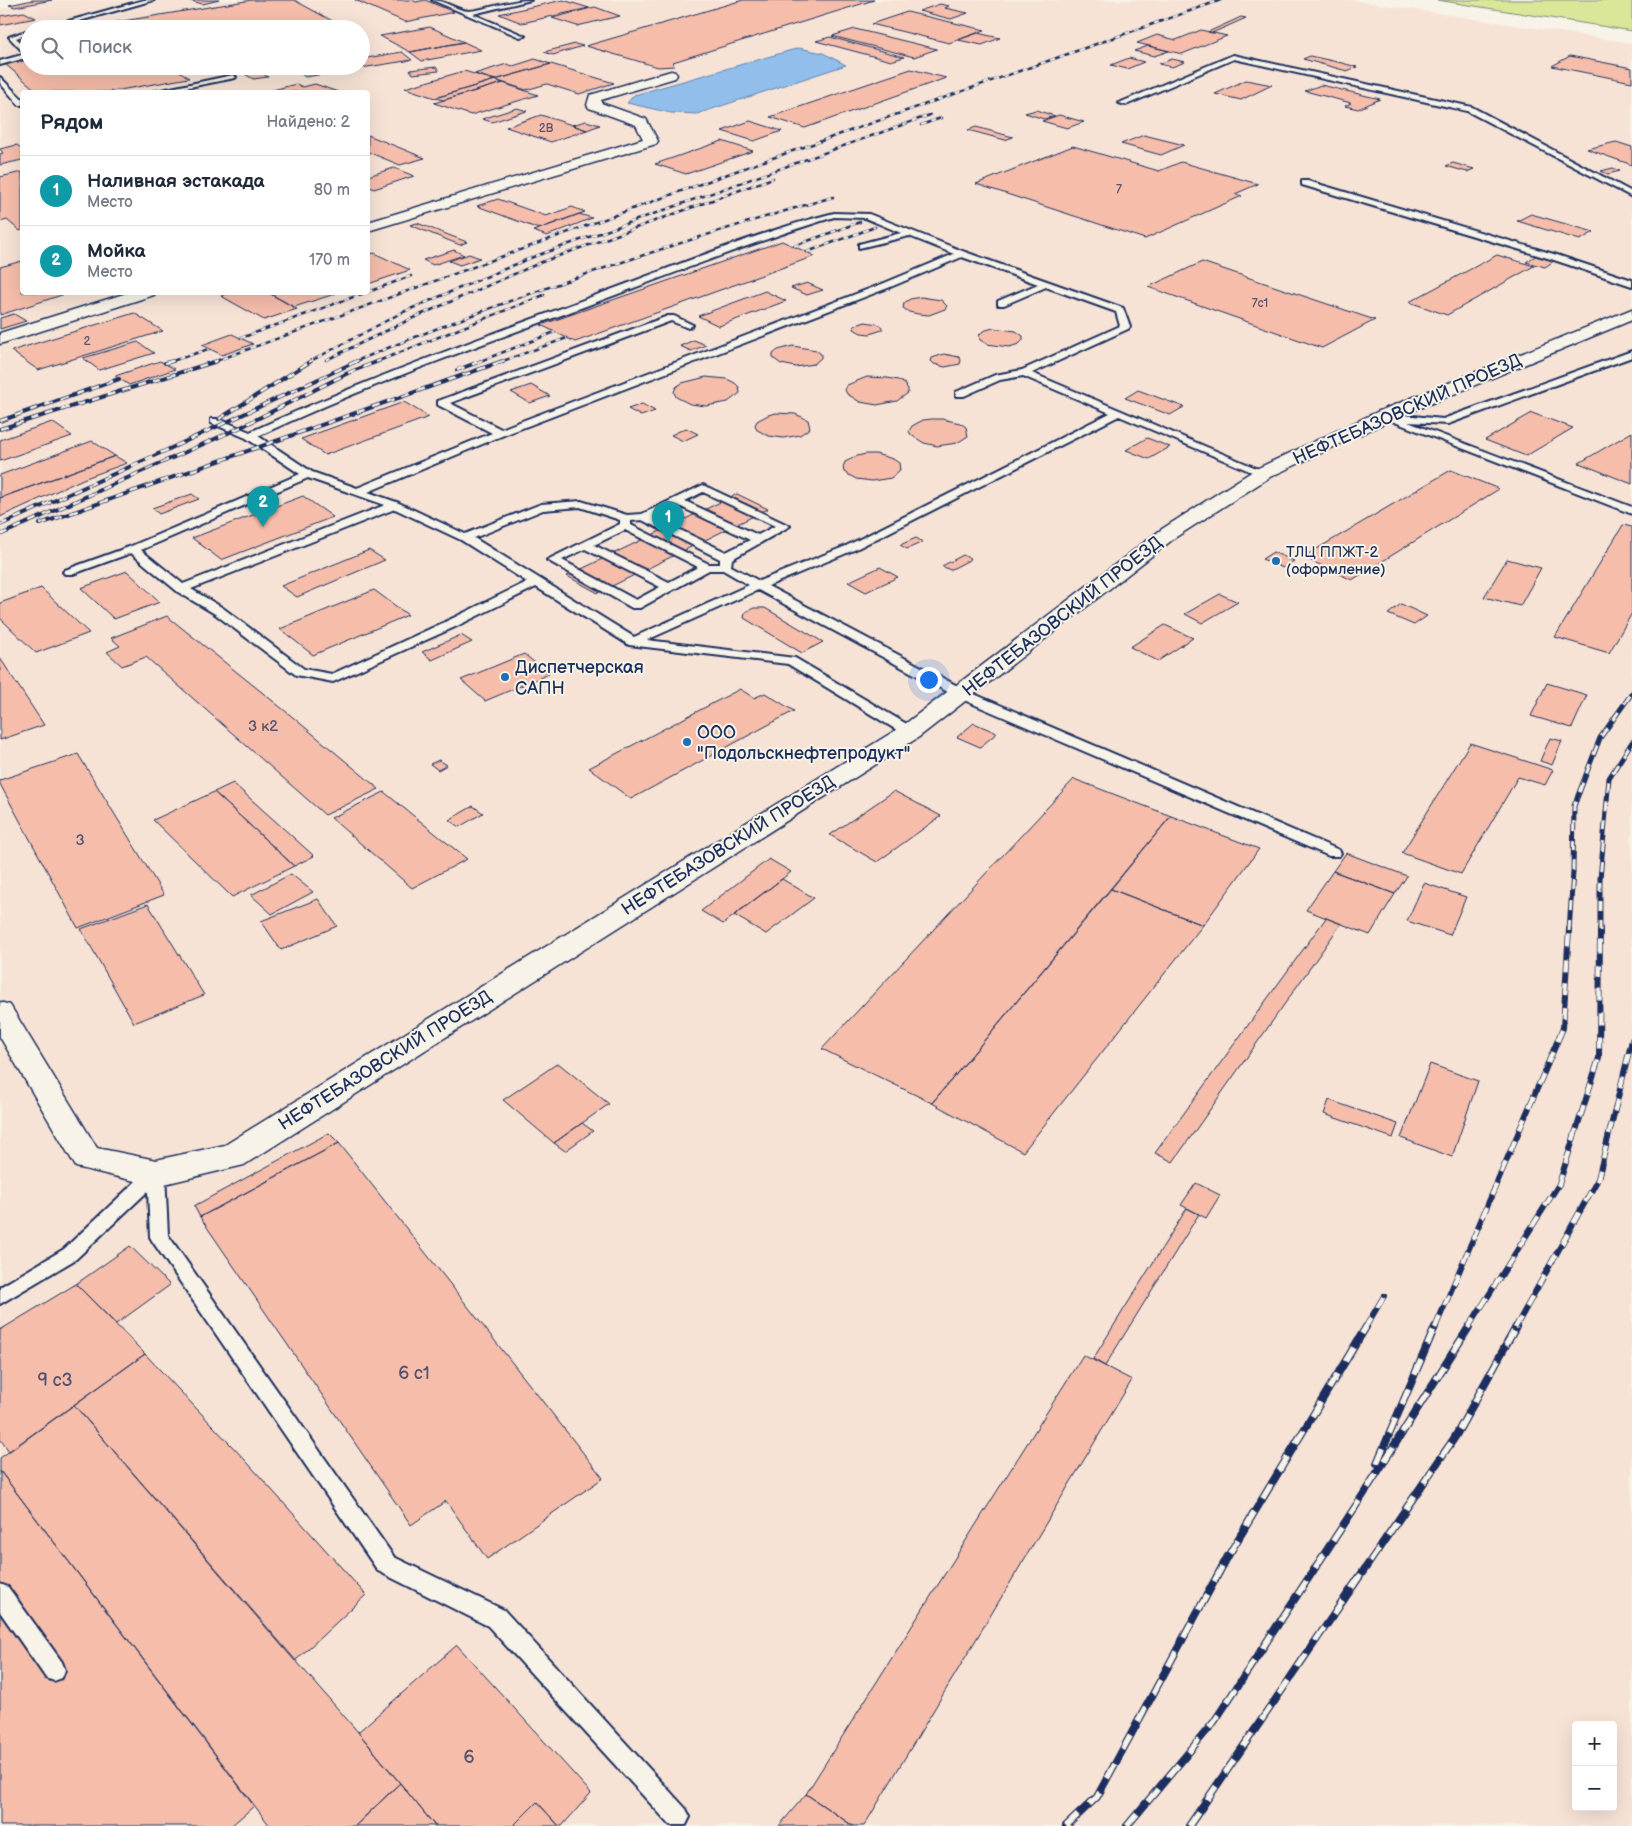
<!DOCTYPE html>
<html lang="ru">
<meta charset="utf-8">
<style>
:root{--surface:#fff;--page:#f6f6f7;--text:#1f2937;--muted:#747a83;--line:#e0e1e3;--accent:#0f766e}
body{margin:0;font-family:"Balsamiq Sans",sans-serif;background:var(--page);color:var(--text)}
.controls{position:absolute;right:15px;bottom:15px;display:grid;overflow:hidden;border-radius:5px;box-shadow:0 5px 20px #0002}
.controls button{width:45px;height:45px;display:grid;place-items:center;padding:0;border:0;border-bottom:1px solid var(--line);background:var(--surface);color:var(--text);font:25px sans-serif}
.you{position:absolute;left:928px;top:679px;width:18px;height:18px;margin:-12px;border:4px solid #fff;border-radius:50%;background:#1a73e8;box-shadow:0 0 0 8px #1a73e833}
.badge{display:grid;place-items:center;width:32px;height:32px;border-radius:50%;background:var(--accent);color:#fff;font-size:16px;font-weight:700}
.pin{position:absolute;translate:-50% -41px;filter:drop-shadow(0 1px 2px #0008)}
.pin::after{content:'';position:absolute;top:26px;width:18px;height:15px;background:inherit;clip-path:polygon(0 0,100% 0,50% 100%)}
.list{margin:0;padding:0;list-style:none}
h2{display:flex;justify-content:space-between;align-items:center;height:65px;margin:0;padding:0 20px;font-size:21px}
h2 small{font-size:16px;font-weight:400;color:var(--muted)}
.list li{display:grid;grid-template-columns:32px 1fr auto;gap:15px;align-items:center;box-sizing:border-box;height:70px;padding:0 20px;border-top:1px solid var(--line)}
.list b{display:block;font-size:19px;white-space:nowrap}
.list p{margin:0;font-size:16px;white-space:nowrap;color:var(--muted)}
.list em{font-size:16px;font-style:normal;color:var(--muted)}
.icon{flex:none;width:28px;height:28px;fill:none;stroke:currentColor;stroke-width:2;stroke-linecap:round;stroke-linejoin:round}
.map{position:relative;flex:none;width:1632px;height:1826px;overflow:hidden}
.search{position:absolute;background:var(--surface);box-shadow:0 5px 20px #0002;left:20px;top:20px;width:350px;height:55px;display:flex;align-items:center;gap:12px;box-sizing:border-box;padding:0 18px;border-radius:28px;color:var(--muted);font-size:19px}
.panel{position:absolute;background:var(--surface);box-shadow:0 5px 20px #0002;left:20px;top:90px;width:350px;height:205px;border-radius:5px}
.map>svg:first-child{display:block}
.built{fill:#f7e3d6;fill-rule:evenodd}
.green{fill:#dae698;stroke:#7a8a7b}
.water{fill:#91beeb;stroke:#6285b3}
.building{fill:#f6bdab;stroke:#1b2f5e}
.lines{fill:none;stroke-linecap:round;stroke-linejoin:round}
.lane-casing{stroke:#1b2f5e;stroke-width:4}
.street-casing{stroke:#1b2f5e;stroke-width:3}
.lane{fill:#f7f3e8;fill-rule:evenodd}
.street{fill:#f7f3e8;fill-rule:evenodd}
.rail-far4-casing{stroke:#1b2f5e;stroke-width:2.5}
.rail-far3-casing{stroke:#1b2f5e;stroke-width:4}
.rail-far2-casing{stroke:#1b2f5e;stroke-width:5}
.rail-far1-casing{stroke:#1b2f5e;stroke-width:6}
.rail-casing{stroke:#1b2f5e;stroke-width:8}
.rail-far4{stroke:#f7f3e8;stroke-width:2;stroke-dasharray:5;stroke-linecap:butt}
.rail-far3{stroke:#f7f3e8;stroke-width:2.5;stroke-dasharray:8;stroke-linecap:butt}
.rail-far2{stroke:#f7f3e8;stroke-width:3;stroke-dasharray:10;stroke-linecap:butt}
.rail-far1{stroke:#f7f3e8;stroke-width:4.5;stroke-dasharray:12;stroke-linecap:butt}
.rail{stroke:#f7f3e8;stroke-width:5.5;stroke-dasharray:16;stroke-linecap:butt}
.poi-dot{fill:#1f6fb2;stroke:#f7f3e8;stroke-width:2}
.labels{text-anchor:middle;stroke-width:4;stroke-linejoin:round;paint-order:stroke}
.far-number-label{font-size:12px;fill:#525271}
.far-poi-label{font-size:15px;fill:#1b2f5e;stroke:#f7f3e8;text-anchor:start}
.number-label{font-size:15px;fill:#525271}
.street-label{font-size:18px;fill:#1b2f5e;stroke:#f7f3e8}
.poi-label{font-size:18px;fill:#1b2f5e;stroke:#f7f3e8;text-anchor:start}
.near-number-label{font-size:18px;fill:#525271}
</style>
<div class="map">
<svg width="1632" height="1826" viewBox="0 0 1632 1826">
<rect width="100%" height="100%" fill="#f7f3e8"/>
<filter id="ink" filterUnits="userSpaceOnUse"><feTurbulence type="fractalNoise" baseFrequency=".02" numOctaves="2"/><feDisplacementMap in="SourceGraphic" scale="10" xChannelSelector="R" yChannelSelector="G"/><feConvolveMatrix kernelMatrix="1 2 1 2 8 2 1 2 1" color-interpolation-filters="sRGB"/></filter>
<g filter="url(#ink)">
<path class="built" d="M53,0H1352L1632,43V1826H0V9ZM29,29H361V66H29ZM22,92H368V292H22ZM1576,1725H1613V1807H1576Z"/>
<path class="green" d="M1437,0H1632V31Z"/>
<path class="water" d="M799,48L823,53L846,65L697,114L671,113L627,103L634,95Z"/>
<path class="building" d="M33,0H52L15,7L9,5Z
M187,0H219L203,4Z
M252,0H294L347,29H74Z
M355,0H412L416,2L425,0L454,12L405,22Z
M563,0L589,8L522,23L499,14Z
M743,0H874L673,62L674,66L658,67L586,46Z
M940,4L949,6L945,8L968,13L951,19L919,11Z
M595,7L620,16L577,26L552,18Z
M24,12L36,18L0,25V16Z
M907,12L985,30L949,43L871,24Z
M1241,17L1246,18L1212,33L1208,32Z
M430,27L464,42L410,52L380,36Z
M855,29L937,49L914,57L832,36Z
M1201,30L1227,36L1182,54L1137,43L1157,35L1176,40Z
M978,33L986,35L1000,38L982,45L958,40Z
M830,37L904,57L891,61L816,41Z
M464,42L481,50L422,61L410,52Z
M575,44L583,46L553,55L544,52Z
M1148,46L1169,51L1154,56L1134,51Z
M402,52L412,60L342,71L336,66H361V59Z
M1310,56L1342,63L1357,67L1347,71L1303,59Z
M1570,56L1632,68V82L1552,66Z
M1129,58L1144,62L1127,69L1111,65Z
M535,59L551,64L495,80L474,74L507,64L513,66Z
M1172,59L1185,62L1172,67L1159,64Z
M29,60V66H195L177,69L189,78L108,92H38L5,64Z
M551,64L614,83L579,94L547,84L526,90L495,80Z
M309,66L312,69L336,66L342,71L305,77L293,67Z
M436,67L439,71L413,74L410,70Z
M911,69L946,78L805,128L770,117Z
M257,70L268,77L253,79L243,73Z
M464,71L495,80L435,98L405,88Z
M495,80L503,83L443,100L435,98Z
M1246,80L1272,85L1241,100L1215,94Z
M503,83L538,95L471,115L434,103Z
M296,84L303,87L315,84L338,92H265Z
M1321,85L1380,99L1358,109L1345,106L1351,103L1305,91Z
M517,108L527,111L492,122L482,119Z
M1036,110L1055,116L1044,119L1025,113Z
M541,115L572,125L587,130L551,142L506,127Z
M1059,115L1084,122L1067,128L1042,121Z
M586,121L600,125L587,130L572,125Z
M750,121L782,131L754,141L722,131Z
M976,127L1013,137L1005,140L968,130Z
M368,135L425,158L400,165L368,152Z
M1144,135L1184,145L1161,155L1121,144Z
M722,141L753,151L686,174L655,164Z
M1616,142L1632,147V165L1587,149Z
M17,145L22,149V160L0,165V154L3,153L0,149Z
M1073,146L1159,171L1181,162L1258,184L1235,194L1242,196L1145,239L976,184Z
M1453,163L1474,169L1467,172L1446,166Z
M394,168L414,176L374,189L368,186V176Z
M1613,168L1620,171L1608,174L1601,171Z
M22,172V230L20,231L7,220L0,222V177Z
M498,199L546,216L572,207L585,212L539,229L477,206Z
M579,214L592,218L547,236L533,231Z
M1531,214L1594,232L1580,240L1517,221Z
M417,223L467,242L460,245L410,225Z
M782,241L815,256L575,342L541,325Z
M454,250L464,255L433,265L423,260Z
M374,253L410,270L368,284V255Z
M469,254L480,258L460,265L449,261Z
M1497,255L1534,266L1447,315L1409,302Z
M1535,256L1554,261L1545,267L1526,262Z
M22,261V292H71L0,315V267Z
M1202,262L1375,320L1322,348L1148,287Z
M807,283L823,290L807,295L791,288Z
M765,291L786,301L719,326L698,316Z
M234,292H267L297,309L264,320L221,296Z
M267,292H332L335,294L294,307Z
M921,297L941,300L947,306L945,309L929,315L918,314L909,312L903,308L904,303L910,299Z
M134,313L163,331L38,370L11,351Z
M14,314L26,321L0,329V318Z
M865,322L878,324L882,327V330L870,334L861,333L854,329V326Z
M993,328L1016,331L1023,336V340L1019,344L1009,347L987,344L980,340L979,335L983,331Z
M232,334L253,344L222,355L202,345Z
M694,340L706,345L691,351L680,346Z
M138,342L154,353L99,370L83,358Z
M793,346L816,350L821,354V358L814,364L796,367L781,364L773,358V354L778,350Z
M944,354L959,357L961,360L960,364L945,367L934,364L931,361L932,358Z
M160,361L175,369L129,385L115,376Z
M706,377L727,379L735,383L739,387L740,393L728,402L706,406L690,404L676,397L674,392L676,387L682,383Z
M867,377L888,378L898,380L905,384L908,389V393L897,401L877,405L860,402L847,394L845,390L847,385Z
M531,385L550,396L530,403L511,392Z
M1138,390L1184,407L1170,415L1125,398Z
M404,402L429,417L325,455L301,439Z
M642,404L655,411L641,416L628,409Z
M776,413L795,414L802,417L808,420L810,428L800,435L783,438L769,436L757,430L755,425L757,421L768,415Z
M1532,413L1573,428L1526,456L1485,440Z
M932,419H942L960,423L966,427L968,436L957,443L937,446L924,443L911,435L909,431L912,426L923,420Z
M52,422L72,436L0,461V440Z
M686,428L698,434L683,441L671,435Z
M1632,432V484L1579,463Z
M1147,438L1170,447L1149,459L1126,450Z
M92,441L115,456L0,498V475Z
M866,454H876L893,459L899,463L900,470L891,478L872,481L856,479L844,472L843,467L845,462L857,456Z
M115,456L127,463L83,479L0,517V498Z
M1451,470L1499,489L1352,580L1303,557Z
M192,494L199,499L159,514L152,508Z
M737,494L768,509L598,593L567,576Z
M303,496L333,517L221,560L192,538Z
M1623,525L1632,527V613L1609,653L1555,637Z
M916,538L923,542L907,549L900,545Z
M369,550L385,560L297,597L281,586Z
M1273,552L1294,561L1283,568L1262,559Z
M963,555L971,559L950,570L942,566Z
M1507,559L1541,568L1520,606L1484,597Z
M880,567L898,577L866,592L848,582Z
M127,571L160,602L114,619L81,588Z
M41,588L89,633L36,653L0,618V603Z
M374,590L408,615L313,655L280,629Z
M1220,594L1238,602L1202,623L1185,614Z
M1401,604L1427,616L1414,625L1388,614Z
M754,608H765L823,642L802,653L744,618L745,612Z
M167,616L289,714L379,789L325,815L146,657L122,666L107,652L120,646L111,638Z
M1165,625L1193,638L1158,661L1130,647Z
M461,635L472,642L432,660L422,652Z
M524,654L549,674L485,701L461,680Z
M0,658L44,725L0,740Z
M1547,683L1587,695L1572,728L1531,716Z
M740,689L754,698L765,693L794,711L631,799L589,768Z
M974,723L997,733L980,747L957,737Z
M1550,738L1562,741L1552,765L1540,761Z
M1470,743L1553,770L1545,785L1518,777L1461,874L1402,853Z
M78,754L164,895L78,928L0,784V780Z
M439,760L447,765L438,770L430,764Z
M1074,779L1171,816L932,1103L822,1049Z
M233,783L314,856L294,866L214,792Z
M894,791L941,816L877,862L830,835Z
M214,792L294,866L232,897L153,820Z
M384,792L467,859L412,888L331,818Z
M473,806L483,813L459,827L449,820Z
M1171,816L1259,849L1203,925L1111,889Z
M1346,853L1407,876L1395,894L1333,871Z
M769,859L791,872L723,924L701,911Z
M1333,871L1395,894L1370,935L1306,910Z
M291,874L313,892L272,914L251,895Z
M782,879L814,898L766,934L734,915Z
M1424,883L1466,897L1450,935L1407,921Z
M1111,889L1203,925L1023,1152L932,1103Z
M318,899L337,926L281,950L261,921Z
M148,904L204,995L134,1023L81,929Z
M1326,918L1341,924L1173,1162L1155,1153Z
M558,1063L609,1104L554,1143L503,1100Z
M1430,1064L1478,1081L1452,1157L1401,1138Z
M1329,1100L1398,1124L1393,1138L1324,1114Z
M582,1123L593,1131L565,1151L554,1143Z
M329,1133L339,1143L200,1217L194,1206Z
M339,1143L603,1478L487,1559L446,1501L411,1525L200,1217Z
M1196,1183L1220,1195L1206,1218L1181,1205Z
M1187,1208L1199,1214L1105,1366L1093,1359Z
M130,1246L170,1285L116,1324L76,1284Z
M76,1284L145,1354L9,1451L0,1439V1330Z
M145,1354L246,1461L366,1595L295,1661L74,1405Z
M1083,1355L1132,1380L864,1826H853L806,1794Z
M74,1405L358,1732L400,1783L355,1826H270L0,1471V1458Z
M0,1471L254,1806L231,1826H0Z
M457,1645L591,1793L562,1826H559L537,1802L513,1826H435L358,1732Z
M400,1783L435,1826H355Z
M806,1794L853,1826H779Z
M537,1802L559,1826H513Z"/>
<g class="lines">
<g class="lane-casing">
<path id="lane" d="M144,0H154L51,29H40Z
M432,0C445,0 457,11 469,11C490,9 510,0 531,0L473,14L525,36L520,37Z
M29,30V34L16,38L29,50V57L0,65V61L25,54L9,37Z
M1233,55L1472,107L1632,192V197L1467,111L1234,59L1126,105L1119,103Z
M233,75L236,77L235,78L164,92H152Z
M0,77L22,99V105H19L0,83Z
M1302,181H1308L1557,255L1632,280V286L1551,259L1302,185Z
M834,213L869,214L965,252L1123,308L1130,327L1128,329L1032,373L1268,473L1263,476L1259,475L1119,416L854,550L768,586L967,691L1339,850L1341,853L1339,856H1329L957,697L758,590L647,640L795,658L915,729L917,732L915,735H905L788,664L629,645L536,587L455,627L333,682L296,675L215,614L178,592L131,553L73,574H65L63,572L65,570L129,547L300,474L246,438L211,423V419H219L250,432C361,381 477,340 591,297C671,268 751,234 834,213ZM834,217L865,218L901,233L859,244V248L909,236L954,254L882,284L501,429L450,403L671,321L688,328L693,325L674,316H668L438,401V405L492,433L357,488L312,472L258,436C358,389 463,351 567,313C656,280 744,245 834,217ZM962,257L1038,284L998,301V305H1004L1046,287L1116,312L1120,326L1022,370L995,375L956,392V396H964L1000,380L1023,376L1110,413L846,546L759,581L731,566L732,559L790,526L703,485L642,514L627,515L581,501L541,504L465,534L399,503L368,492L504,435L888,288ZM308,478L385,505L183,584L141,550ZM703,492L775,526L758,535L685,501ZM677,505L750,540L726,552L653,517ZM580,507L620,520V524L547,560L632,608H640L709,570H723L749,585L634,637L474,538L543,510ZM395,509L461,540L527,582L447,621L332,674L304,669L223,608L191,589ZM642,520L720,559V564H709L631,525V521ZM625,530L698,567L669,582L594,545ZM585,549L660,587L636,600L562,560Z
M1632,351V357L1448,424L1408,422L1632,507V514L1379,416L1384,413L1398,418L1403,415L1443,419Z
M156,1166L162,1168L165,1173L168,1235L394,1557L504,1610L686,1809L690,1817L686,1825H670L488,1626L378,1571L153,1242L150,1237L148,1191L76,1259L0,1304V1287L64,1249L150,1168Z
M0,1584L8,1587L62,1662L65,1670L62,1678L54,1681L46,1678L0,1612Z"/>
</g>
<g class="street-casing">
<path id="street" d="M671,71L675,72L677,75L675,78L601,100V103L646,119L658,141L656,144L368,231V222L643,139L636,125L589,108L587,105L590,95Z
M130,292H156L154,295L0,344V333Z
M1632,309V320L1391,420L1270,477L1176,537L919,737L244,1165L156,1186L76,1167L0,1037V1002L10,1005L97,1148L156,1160L225,1145L901,727L1162,529L1256,469L1377,412Z"/>
</g>
<use href="#lane" class="lane"/>
<use href="#street" class="street"/>
<g class="rail-far4-casing">
<path id="rail-far4" d="M921,125L941,118
M794,246L860,222
M807,252L875,227
M368,292L411,276
M241,338L367,292
M326,360L413,318L542,262L773,178
M169,362L209,349
M213,362L736,171L1221,0
M309,362L401,313L533,257L930,115
M354,362C510,296 670,244 833,197
M376,362L544,295
M478,362L555,332
M500,362L567,338"/>
</g>
<g class="rail-far3-casing">
<path id="rail-far3" d="M165,363L173,361
M457,370L481,361
M219,419L311,361
M0,421L119,379
M0,429L217,361
M40,524L503,361
M0,525L167,450L357,361
M0,535L237,429L350,372L379,361"/>
</g>
<g class="rail-far2-casing">
<path id="rail-far2" d="M1569,931L1573,872L1574,806L1600,738L1632,693
M1600,931V879L1609,778L1632,742"/>
</g>
<g class="rail-far1-casing">
<path id="rail-far1" d="M1365,1328L1384,1296
M1435,1328L1563,1028L1569,929
M1468,1328L1559,1184L1599,1058L1600,929
M1515,1328L1598,1179L1632,1040"/>
</g>
<g class="rail-casing">
<path id="rail" d="M1377,1463L1435,1327
M1066,1826L1097,1797L1228,1556L1366,1327
M1127,1826L1214,1722L1363,1495L1469,1327
M1189,1826L1455,1437L1516,1327"/>
</g>
<use href="#rail-far4" class="rail-far4"/>
<use href="#rail-far3" class="rail-far3"/>
<use href="#rail-far2" class="rail-far2"/>
<use href="#rail-far1" class="rail-far1"/>
<use href="#rail" class="rail"/>
</g>
</g>
<g class="poi-dot">
<circle cx="1276" cy="561" r="5"/>
<circle cx="505" cy="677" r="5"/>
<circle cx="687" cy="742" r="5"/>
</g>
<g class="labels">
<g class="far-number-label">
<text x="546" y="132">2В</text>
<text x="1119" y="193">7</text>
<text x="1260" y="307">7с1</text>
<text x="87" y="345">2</text>
</g>
<g class="far-poi-label">
<text x="1286" y="557">ТЛЦ ППЖТ-2<tspan x="1286" dy="17">(оформление)</tspan></text>
</g>
<g class="number-label">
<text x="263" y="731">3 к2</text>
<text x="80" y="845">3</text>
</g>
<g class="street-label">
<text transform="translate(1407 409) rotate(-24)" y="6">НЕФТЕБАЗОВСКИЙ ПРОЕЗД</text>
<text transform="translate(1062 616) rotate(-38)" y="6">НЕФТЕБАЗОВСКИЙ ПРОЕЗД</text>
<text transform="translate(728 845) rotate(-32)" y="6">НЕФТЕБАЗОВСКИЙ ПРОЕЗД</text>
<text transform="translate(385 1060) rotate(-32)" y="6">НЕФТЕБАЗОВСКИЙ ПРОЕЗД</text>
</g>
<g class="poi-label">
<text x="515" y="673">Диспетчерская<tspan x="515" dy="21">САПН</tspan></text>
<text x="697" y="738">ООО<tspan x="697" dy="21">"Подольскнефтепродукт"</tspan></text>
</g>
<g class="near-number-label">
<text x="414" y="1379">6 с1</text>
<text x="55" y="1386">9 с3</text>
<text x="469" y="1763">6</text>
</g>
</g>
</svg>
<div class="controls">
<button>+</button>
<button>−</button>
</div>
<div class="you"></div>
<div class="pin badge" style="left:668px;top:542px;background:#0f9aa8">1</div>
<div class="pin badge" style="left:263px;top:527px;background:#0f9aa8">2</div>
<div class="search"><svg class="icon" aria-label="search" viewBox="0 0 24 24"><circle cx="10" cy="10" r="6"/><path d="M15 15l6 6"/></svg>Поиск</div>
<section class="panel">
<h2>Рядом<small>Найдено: 2</small></h2>
<ul class="list">
<li><span class="badge" style="background:#0f9aa8">1</span><div><b>Наливная эстакада</b><p>Место</p></div><em>80 m</em></li>
<li><span class="badge" style="background:#0f9aa8">2</span><div><b>Мойка</b><p>Место</p></div><em>170 m</em></li>
</ul>
</section>
</div>
